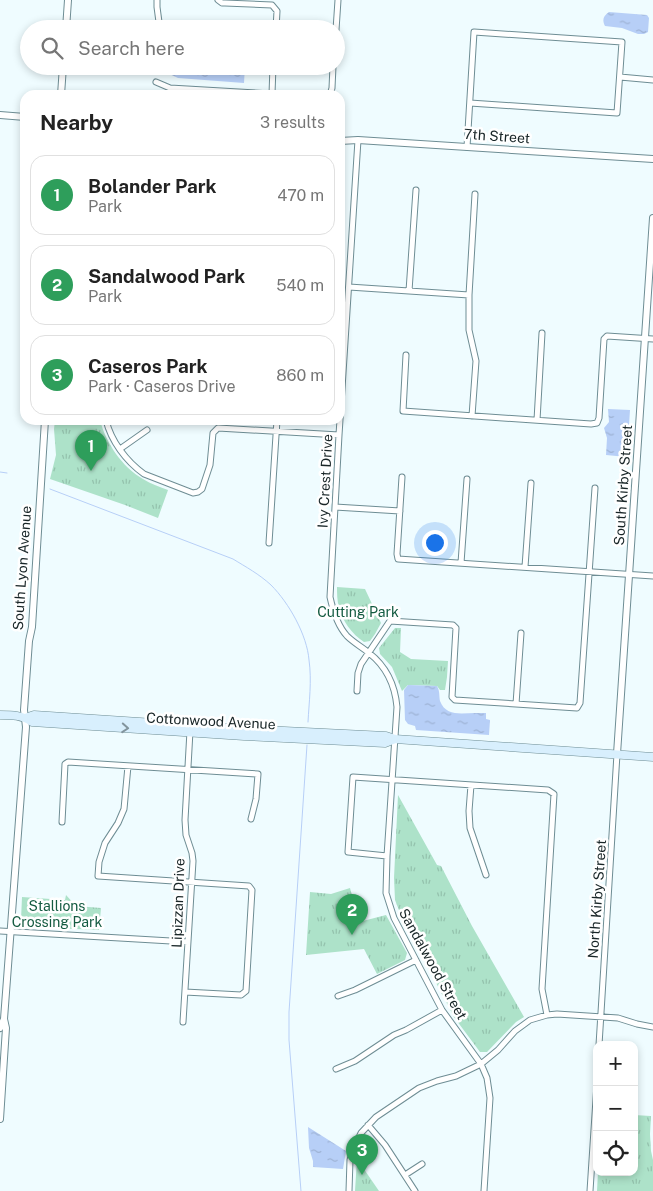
<!DOCTYPE html>
<meta charset="utf-8">
<style>
:root{--surface:#fff;--page:#f6f6f6;--text:#222;--muted:#767676;--line:#e0e0e0;--accent:#7c3aed}
body{margin:0;font-family:"Public Sans",sans-serif;background:var(--page);color:var(--text)}
.controls{position:absolute;right:15px;bottom:15px;display:grid;overflow:hidden;border-radius:10px;box-shadow:0 2px 8px #0003}
.controls button{width:45px;height:45px;display:grid;place-items:center;padding:0;border:0;border-bottom:1px solid var(--line);background:var(--surface);color:var(--text);font:25px sans-serif}
.you{position:absolute;left:434px;top:542px;width:18px;height:18px;margin:-12px;border:4px solid #fff;border-radius:50%;background:#1a73e8;box-shadow:0 0 0 8px #1a73e833}
.badge{display:grid;place-items:center;width:32px;height:32px;border-radius:50%;background:var(--accent);color:#fff;font-size:16px;font-weight:700}
.pin{position:absolute;translate:-50% -41px;filter:drop-shadow(0 1px 2px #0008)}
.pin::after{content:'';position:absolute;top:26px;width:18px;height:15px;background:inherit;clip-path:polygon(0 0,100% 0,50% 100%)}
.list{margin:0;padding:0;list-style:none}
h2{display:flex;justify-content:space-between;align-items:center;height:65px;margin:0;padding:0 20px;font-size:21px}
h2 small{font-size:16px;font-weight:400;color:var(--muted)}
.list li{display:grid;grid-template-columns:32px 1fr auto;gap:15px;align-items:center;box-sizing:border-box;height:80px;margin:0 10px 10px;padding:0 10px;border:1px solid var(--line);border-radius:15px}
.list b{display:block;font-size:19px;white-space:nowrap}
.list p{margin:0;font-size:16px;white-space:nowrap;color:var(--muted)}
.list em{font-size:16px;font-style:normal;color:var(--muted)}
.icon{flex:none;width:28px;height:28px;fill:none;stroke:currentColor;stroke-width:2;stroke-linecap:round;stroke-linejoin:round}
.map{position:relative;flex:none;width:653px;height:1191px;overflow:hidden}
.search{position:absolute;background:var(--surface);box-shadow:0 2px 8px #0003;left:20px;top:20px;width:325px;height:55px;display:flex;align-items:center;gap:12px;box-sizing:border-box;padding:0 18px;border-radius:28px;color:var(--muted);font-size:19px}
.panel{position:absolute;background:var(--surface);box-shadow:0 2px 8px #0003;left:20px;top:90px;width:325px;height:335px;border-radius:15px}
.map>svg:first-child{display:block}
.park{fill:url(#park-tufts)}
.water{fill:url(#water-ripples)}
.lines{fill:none;stroke-linecap:round;stroke-linejoin:round}
.stream{stroke:#b7cff7;stroke-width:1}
.minor-casing{stroke:#6e8d94;stroke-width:7}
.tertiary-casing{stroke:#6e8d94;stroke-width:8}
.secondary-casing{stroke:#6e8d94;stroke-width:9}
.minor{stroke:#fff;stroke-width:5}
.tertiary{stroke:#fff;stroke-width:6}
.secondary{stroke:#d8effd;stroke-width:8}
.oneway{stroke:#82949d}
.labels{text-anchor:middle;stroke-width:5;stroke-linejoin:round;paint-order:stroke}
.street-label{font-size:14px;fill:#182527;stroke:#fff}
.park-label{font-size:14px;fill:#145b41;stroke:#fff}
</style>
<div class="map">
<svg width="653" height="1191" viewBox="0 0 653 1191">
<defs>
<pattern id="park-tufts" width="24" height="20" patternUnits="userSpaceOnUse" patternTransform="scale(1.25)"><rect width="24" height="20" fill="#ade2c9"/><path d="M3 7l-1-3M5 7V3M7 7l1-3M15 17l-1-3M17 17v-4M19 17l1-3" fill="none" stroke="#94c2ad"/></pattern>
<pattern id="water-ripples" width="26" height="14" patternUnits="userSpaceOnUse" patternTransform="scale(1.25)"><rect width="26" height="14" fill="#b7cff7"/><path d="M2 4q2-2 4 0t4 0M15 11q2-2 4 0t4 0" fill="none" stroke="#9db2d4"/></pattern>
</defs>
<rect width="100%" height="100%" fill="#effcff"/>
<path class="park" d="M55,420H100C106,443 122,467 143,479C151,484 160,487 168,490L158,518L125,505L50,479L56,455L54,429Z
M337,587L365,589L381,623L375,634L370,641L364,642C352,634 342,621 339,607C337,601 337,593 337,587Z
M395,628H401L400,652L411,659L448,661L447,677L445,690H440L437,686L408,685L402,691L392,667L380,654L379,648Z
M398,795L437,865L441,866L472,926L524,1017L516,1022L487,1052H480L454,1017L402,918L395,900L394,878Z
M350,888L359,922L386,915L407,953L405,960L377,974L364,949L306,955L310,892L331,894Z
M66,895L76,906L101,908L99,930L27,927L21,920L22,897L65,900Z
M634,1115L651,1116L650,1134L651,1151L653,1160V1191H597L598,1172H634Z
M357,1159L379,1191H355Z"/>
<path class="water" d="M609,12L647,15L649,18L648,32L644,34H638L622,28L605,26C602,20 603,16 609,12Z
M145,66H245L244,83L178,78L161,70L145,69Z
M608,409L630,410L627,457L606,455L607,438L604,428L609,422Z
M408,685L437,686C440,691 439,696 440,701C446,717 462,713 475,713C478,713 483,713 486,713V719L490,720L489,735L416,730L415,726L408,724L405,720L404,690Z
M308,1127L346,1151L343,1169L313,1167V1161L309,1148Z"/>
<g class="lines">
<path class="stream" d="M0,472L7,473
M50,489L233,559C246,567 259,574 271,585C289,603 307,635 309,660C312,681 309,702 308,722
M301,1191L289,1040V1012L307,745"/>
<g class="minor-casing">
<path id="minor" d="M157,0V7L159,22
M218,0L222,3H225L272,5L277,11L276,29
M336,30L338,0
M620,77L653,80
M156,82L170,88L289,95
M272,94L273,66
M330,95L332,88L333,66
M358,140L339,435L330,597C333,611 337,625 347,636C354,643 362,647 369,653C387,667 395,685 397,707L387,856L386,893L394,918L442,1010L481,1064L487,1078L490,1098L484,1191
M467,147L474,32L622,42L617,113L470,103
M349,287L469,295
M409,291L416,190
M406,355L403,411L591,424L597,423L599,418L604,339L607,336L653,339
M472,416L476,361L469,330V295L475,194
M106,420C111,441 126,461 144,474L193,493L198,492L202,489L210,465L213,433L218,428L339,435
M537,420L542,333
M120,449L147,430
M402,477L397,554L398,559L653,576
M335,507L400,511
M269,543L277,420
M461,563L467,479
M525,567L531,483
M357,691L358,673L361,664L390,621L453,625L456,628L452,697L455,700L577,708L580,703L595,488
M516,704L521,633
M128,766L124,809L118,823L105,843L99,862L98,876L249,886L252,890L246,991L241,995L185,992
M471,785L469,811L470,828L486,875
M62,822L65,764L68,762L258,774L256,799L251,819
M387,856L348,852L353,777L548,790L554,794L542,989L547,1015
M0,931L188,942
M338,996L355,990L416,960
M183,1022L193,861L192,853L186,835L185,820L190,731
M599,1045L617,754
M336,1069L355,1061L394,1035L406,1030L442,1010
M368,1125L385,1145L415,1191
M405,1175L422,1164
M349,1191L350,1160L353,1150L361,1133L376,1117L419,1088L437,1081L456,1076L481,1064L498,1050L515,1031L530,1020L547,1015L557,1014L618,1018L637,1024L653,1027
M590,1191L597,1084"/>
</g>
<g class="tertiary-casing">
<path id="tertiary" d="M66,29L68,0
M61,95L63,66
M0,115L25,117
M340,141L358,140L653,159
M617,754L653,218
M0,1028L4,1019L26,727L24,710L29,641L32,627L45,420
M0,1119L6,1028L4,1019"/>
</g>
<g class="secondary-casing">
<path id="secondary" d="M0,715C12,715 22,715 32,722L244,736L385,743L395,739
M25,718L34,715L245,729L386,736L395,739L653,757"/>
</g>
<use href="#minor" class="minor"/>
<use href="#tertiary" class="tertiary"/>
<use href="#secondary" class="secondary"/>
</g>
<defs><path id="oneway-chevron" d="M-2-3.5L2.5 0L-2 3.5" fill="none" stroke-width="1.6" stroke-linecap="round" stroke-linejoin="round" transform="scale(1.25)"/></defs>
<use class="oneway" href="#oneway-chevron" transform="translate(125 728) rotate(4)"/>
<g class="labels">
<g class="street-label">
<text transform="translate(497 136) rotate(4)" y="5">7th Street</text>
<text transform="translate(325 481) rotate(-87)" y="5">Ivy Crest Drive</text>
<text transform="translate(623 485) rotate(-86)" y="5">South Kirby Street</text>
<text transform="translate(22 568) rotate(-86)" y="5">South Lyon Avenue</text>
<text transform="translate(211 721) rotate(3)" y="5">Cottonwood Avenue</text>
<text transform="translate(597 899) rotate(-86)" y="5">North Kirby Street</text>
<text transform="translate(178 903) rotate(-88)" y="5">Lipizzan Drive</text>
<text transform="translate(433 964) rotate(61)" y="5">Sandalwood Street</text>
</g>
<g class="park-label">
<text x="358" y="617">Cutting Park</text>
<text x="57" y="911">Stallions<tspan x="57" dy="16">Crossing Park</tspan></text>
</g>
</g>
</svg>
<div class="controls">
<button>+</button>
<button>−</button>
<button><svg class="icon" aria-label="locate" viewBox="0 0 24 24"><circle cx="12" cy="12" r="6"/><path d="M12 2v4M12 18v4M2 12h4M18 12h4"/></svg></button>
</div>
<div class="you"></div>
<div class="pin badge" style="left:91px;top:471px;background:#2e9e5b">1</div>
<div class="pin badge" style="left:352px;top:935px;background:#2e9e5b">2</div>
<div class="pin badge" style="left:362px;top:1175px;background:#2e9e5b">3</div>
<div class="search"><svg class="icon" aria-label="search" viewBox="0 0 24 24"><circle cx="10" cy="10" r="6"/><path d="M15 15l6 6"/></svg>Search here</div>
<section class="panel">
<h2>Nearby<small>3 results</small></h2>
<ul class="list">
<li><span class="badge" style="background:#2e9e5b">1</span><div><b>Bolander Park</b><p>Park</p></div><em>470 m</em></li>
<li><span class="badge" style="background:#2e9e5b">2</span><div><b>Sandalwood Park</b><p>Park</p></div><em>540 m</em></li>
<li><span class="badge" style="background:#2e9e5b">3</span><div><b>Caseros Park</b><p>Park · Caseros Drive</p></div><em>860 m</em></li>
</ul>
</section>
</div>
